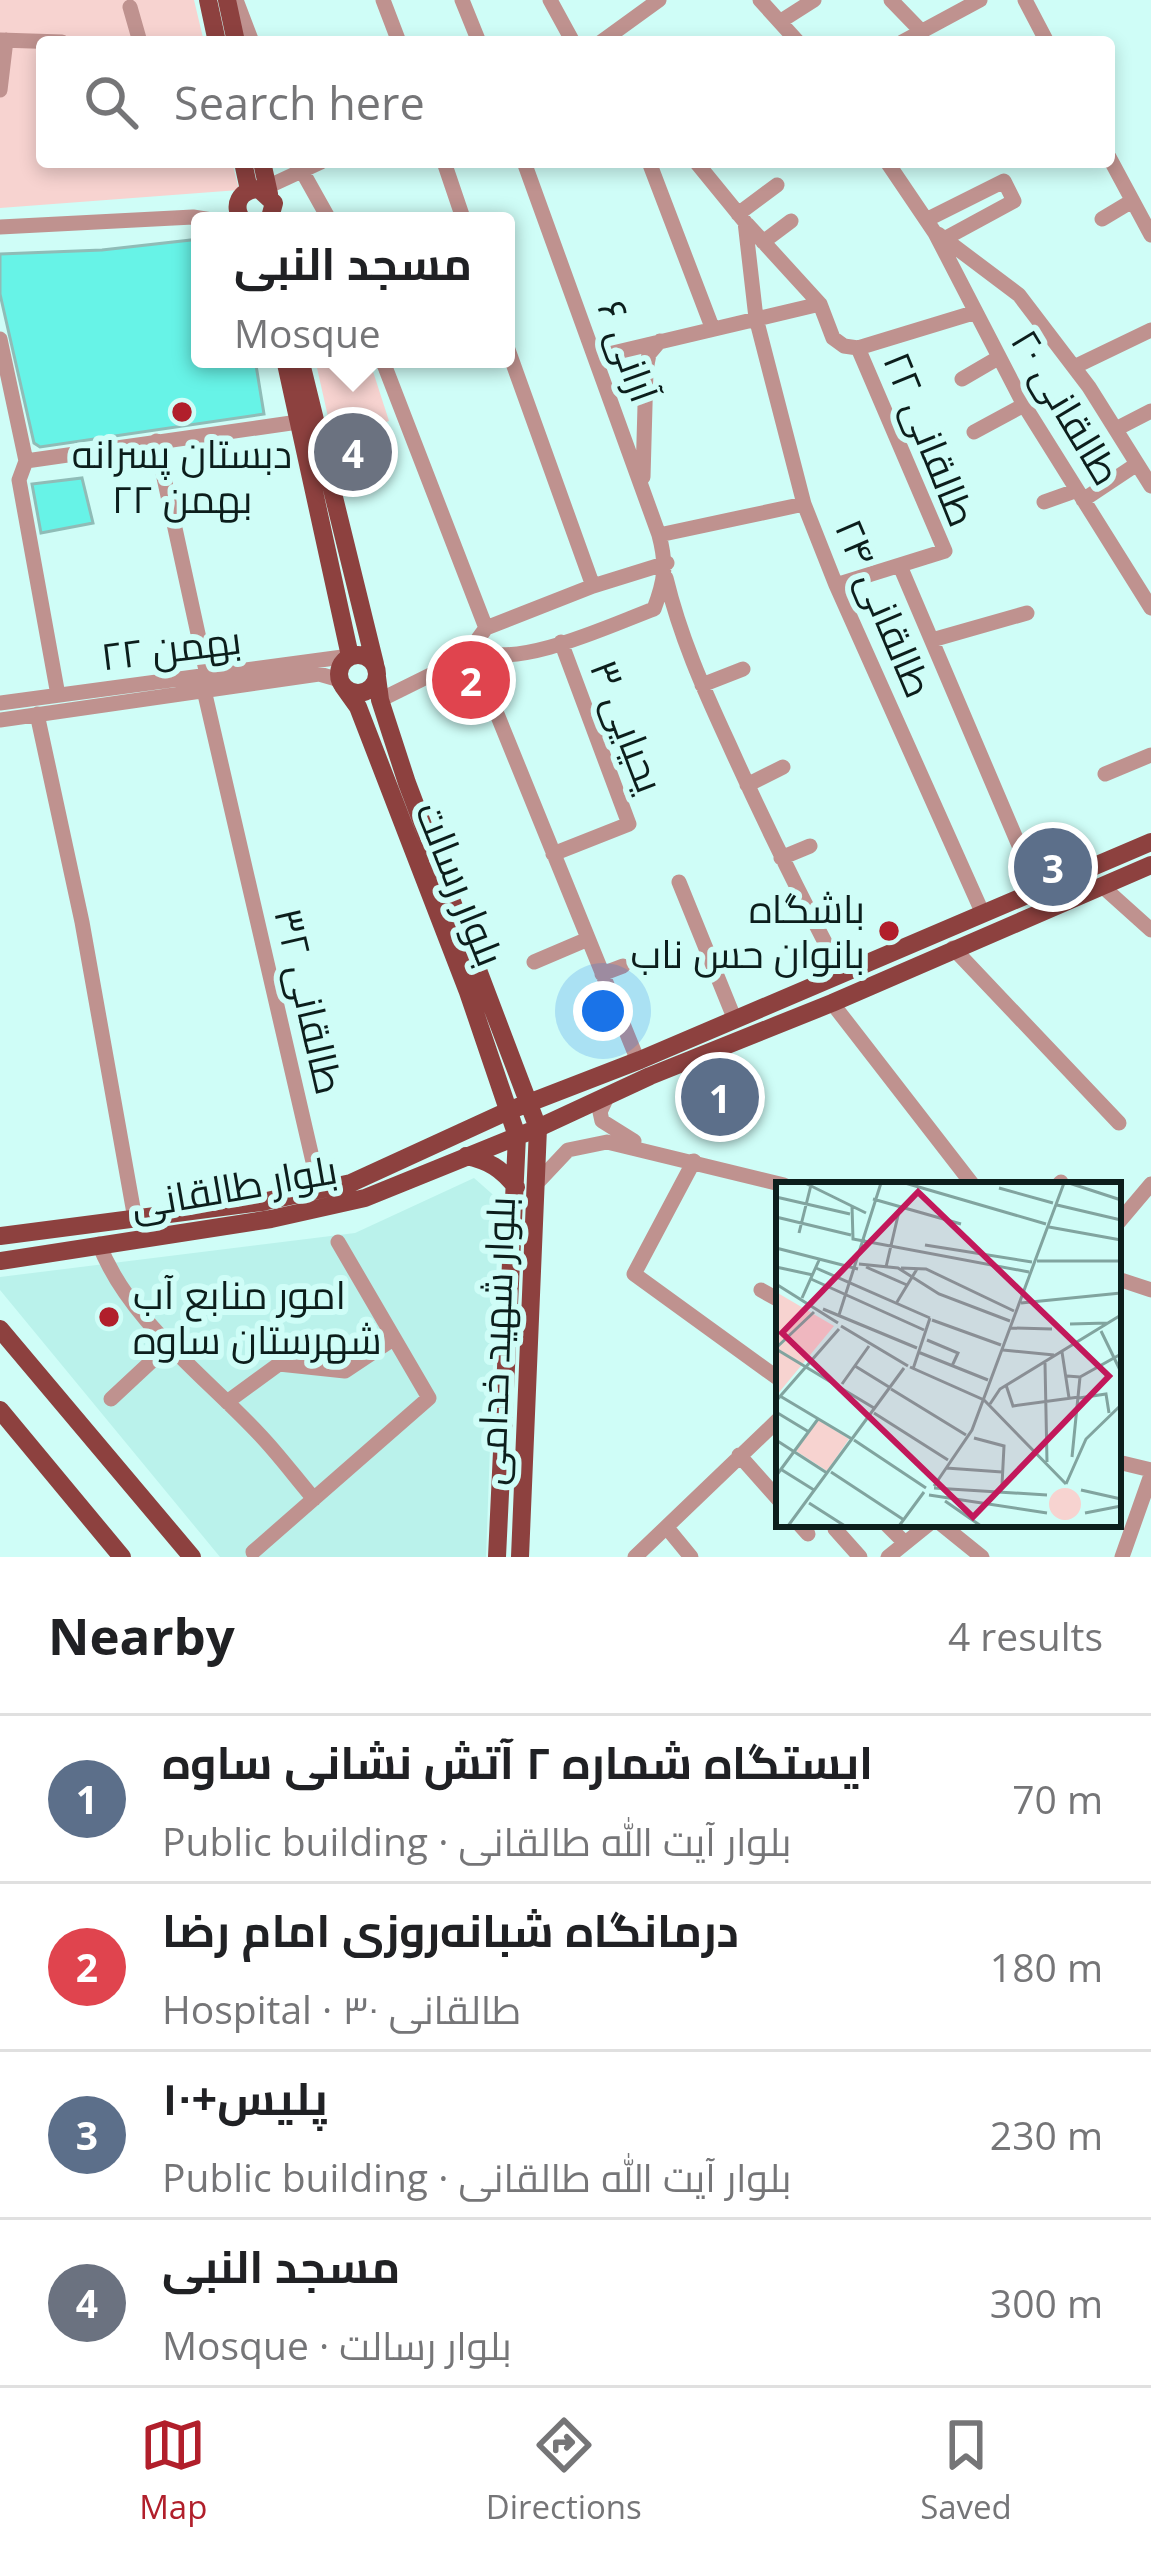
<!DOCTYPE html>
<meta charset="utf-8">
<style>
:root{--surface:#fff;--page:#f2f2f2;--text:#202124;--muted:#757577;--line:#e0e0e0;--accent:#b11f2b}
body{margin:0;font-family:"Open Sans",Cairo,sans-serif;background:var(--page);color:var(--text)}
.you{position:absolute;left:603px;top:1011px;width:42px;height:42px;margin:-30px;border:9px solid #fff;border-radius:50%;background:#1a73e8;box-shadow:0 0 0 18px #1a73e833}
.badge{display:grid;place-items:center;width:78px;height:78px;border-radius:50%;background:var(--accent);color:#fff;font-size:39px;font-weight:700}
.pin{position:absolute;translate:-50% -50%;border:6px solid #fff;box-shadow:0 3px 12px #0006}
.popup{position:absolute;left:191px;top:212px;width:324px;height:156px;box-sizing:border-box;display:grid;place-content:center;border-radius:12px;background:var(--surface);filter:drop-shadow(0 3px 9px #0005);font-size:39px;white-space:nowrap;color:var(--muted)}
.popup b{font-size:45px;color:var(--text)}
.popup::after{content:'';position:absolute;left:50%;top:100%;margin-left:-24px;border:24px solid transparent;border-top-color:var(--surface)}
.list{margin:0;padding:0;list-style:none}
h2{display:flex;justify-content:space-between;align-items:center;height:156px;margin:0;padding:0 48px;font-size:51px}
h2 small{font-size:39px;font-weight:400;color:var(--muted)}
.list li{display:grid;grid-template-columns:78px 1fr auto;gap:36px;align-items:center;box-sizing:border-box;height:168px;padding:0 48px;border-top:3px solid var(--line)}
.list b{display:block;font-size:45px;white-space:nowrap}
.list p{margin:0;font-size:39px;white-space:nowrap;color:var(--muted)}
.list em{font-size:39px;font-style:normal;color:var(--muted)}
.icon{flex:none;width:66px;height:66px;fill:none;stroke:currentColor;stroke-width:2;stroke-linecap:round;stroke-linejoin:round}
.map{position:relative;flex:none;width:1151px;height:1557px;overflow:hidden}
.search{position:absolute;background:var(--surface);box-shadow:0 6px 18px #0003;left:36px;right:36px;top:36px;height:132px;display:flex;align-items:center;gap:30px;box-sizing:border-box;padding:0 42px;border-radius:12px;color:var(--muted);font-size:45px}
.sheet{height:828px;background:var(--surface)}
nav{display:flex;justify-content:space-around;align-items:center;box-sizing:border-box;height:168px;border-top:3px solid var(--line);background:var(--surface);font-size:33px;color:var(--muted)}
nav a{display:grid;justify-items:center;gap:6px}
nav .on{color:var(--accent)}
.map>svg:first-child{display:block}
.built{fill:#baf2eb}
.green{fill:#f7d3d0}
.building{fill:#67f3e7;stroke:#8fbcb7;stroke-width:3}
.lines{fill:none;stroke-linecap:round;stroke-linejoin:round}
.minor{stroke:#bf928f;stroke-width:15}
.major{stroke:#8d413f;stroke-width:18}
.poi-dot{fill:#b11f2b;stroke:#cffdf7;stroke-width:4.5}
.labels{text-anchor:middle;stroke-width:12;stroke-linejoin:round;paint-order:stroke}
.street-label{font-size:39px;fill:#0c1e1c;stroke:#cffdf7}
.poi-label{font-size:39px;fill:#0c1e1c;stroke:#cffdf7}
.inset-road{fill:none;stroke:#81a49f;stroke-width:3}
.view{fill:#c2185b;fill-opacity:0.15;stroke:#c2185b;stroke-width:6}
.inset-edge{fill:none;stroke:#0c1e1c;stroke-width:6}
</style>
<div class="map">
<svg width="1151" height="1557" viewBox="0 0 1151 1557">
<rect width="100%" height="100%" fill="#cffdf7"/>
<path class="built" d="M474,1178L499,1200L486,1557H220L0,1290V1277L355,1233Z"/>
<path class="green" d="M0,0H194L204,42H42V162H232L239,190L0,208Z
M315,359H369L389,421L333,439Z"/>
<path class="building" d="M200,239V359H255L264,414L40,447L34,443L0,294V254L102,250Z
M82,478L93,523L41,533L32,484Z"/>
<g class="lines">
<path class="minor" d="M236,0L252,42
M383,0L399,42
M462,0L479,42
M550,0L573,42
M760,0L798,42
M891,0L922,32
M1025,0L1047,42
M130,7L140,42
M781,21L814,0
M0,40L62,42
M601,42L659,0
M902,42L980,0
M0,90L6,40
M1109,157L1151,235
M297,162L330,221
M444,162L464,221
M649,162L712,327
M696,162L745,222L756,318L804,504L836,585L983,914
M887,162L935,233L1024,405L1151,608
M267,187L321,162
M738,214L777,185
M1102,219L1132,201
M926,220L1004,181L1014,201L944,239
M747,224L820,304L833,338L844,346L858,348L945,551L836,585
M0,227L193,217L218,221
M938,234L1019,295L1089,387L1151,486
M763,242L791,221
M0,339L26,461
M506,344L593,586
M858,348L973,313
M596,357L820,304
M382,359L486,628
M1074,367L1151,330
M962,379L998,358
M1116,429L1151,411
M974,432L1024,405
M156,441L207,675
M26,461L298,422
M26,461L19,480L58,695
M643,477L646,370L649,354L660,341
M1083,500L1137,464
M1044,502L1075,491
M659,535L804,504
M900,566L1038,890
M666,578C680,636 703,688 728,742C763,820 801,897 841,973
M932,640L1027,613
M479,651C521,668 613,624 654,609C665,580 667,565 659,535L524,162
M473,655L638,1061
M702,685L743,669
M204,690L320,1192
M380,700L479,651L478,639L486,628L593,586L667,563
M0,703L350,656
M37,714L82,922L135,1219
M0,720L319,674L340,680
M1105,774L1151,755
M747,785L783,767
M553,854L629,824L561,642
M781,858L810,846
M679,882L735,1020
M1102,886L1151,930
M953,948L1119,1123
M534,962L588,939
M602,974L623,966
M832,1003L973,1185
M581,1015L613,1001
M606,1099L600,1112L602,1121L634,1141
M694,1161L634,1274L779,1379
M535,1185L568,1150L607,1142L784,1185
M1058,1185L1061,1182
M1118,1223L1151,1184
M99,1244C128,1320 205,1376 260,1435C279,1455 296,1478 314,1499
M1118,1279L1151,1290
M761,1290L779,1300
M111,1399L170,1344
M227,1402L279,1364L345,1371L393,1339
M739,1455L779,1500
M1118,1462L1151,1470
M799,1524L808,1534
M886,1524L905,1543
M941,1524L982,1557
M668,1529L691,1557
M835,1529L860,1557
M253,1552L429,1398L338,1242
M635,1557L779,1419
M888,1557L929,1524
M1122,1557L1151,1475"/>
<path class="major" d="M208,0L217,42
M227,0L236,42
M243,162L249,190
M262,162L269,194
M243,221C231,205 240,190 259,189L274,203L269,221
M285,359L350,656
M300,359L375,664
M339 674a19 19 0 1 1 38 0a19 19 0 1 1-38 0Z
M377,677L380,700L407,783L538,1128L520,1557
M343,686L358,707L468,992L517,1136L497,1557
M466,1156C489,1161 501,1168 516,1187
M0,1236L262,1202L351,1183L508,1111L640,1060L1151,842
M0,1261L271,1219L365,1198L538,1128L650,1076L832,1003L1151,865
M0,1329L192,1557
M0,1410L122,1557"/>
</g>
<g class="poi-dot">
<circle cx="182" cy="412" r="12"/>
<circle cx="889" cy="931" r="12"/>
<circle cx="109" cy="1317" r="12"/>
</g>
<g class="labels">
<g class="street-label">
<text transform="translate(628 351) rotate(70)" y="14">آرانی ۶</text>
<text transform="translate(1066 407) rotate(59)" y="14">طالقانی ۲۰</text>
<text transform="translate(930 439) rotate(68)" y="14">طالقانی ۲۲</text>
<text transform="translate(884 608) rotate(67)" y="14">طالقانی ۲۴</text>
<text transform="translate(171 648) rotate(-7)" y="14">۲۲ بهمن</text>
<text transform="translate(627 726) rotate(69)" y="14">یحیایی ۳</text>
<text transform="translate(460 884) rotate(68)" y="14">بلوار رسالت</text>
<text transform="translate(309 1001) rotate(77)" y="14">طالقانی ۳۲</text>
<text transform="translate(234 1187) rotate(-10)" y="14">بلوار طالقانی</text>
<text transform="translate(496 1341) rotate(-88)" y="14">بلوار شهید خدامی</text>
</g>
<g class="poi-label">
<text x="182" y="468">دبستان پسرانه<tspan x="182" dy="45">۲۲ بهمن</tspan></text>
<text x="865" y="923" text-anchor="end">باشگاه<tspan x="865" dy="45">بانوان حس ناب</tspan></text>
<text x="133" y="1309" text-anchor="start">امور منابع آب<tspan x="133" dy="45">شهرستان ساوه</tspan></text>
</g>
</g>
<g transform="translate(776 1182)">
<rect width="345" height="345" fill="#cffdf7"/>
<path d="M0,110L58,144L0,214ZM42,238L73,257L51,289L20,269ZM273 322a16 16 0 1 1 32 0a16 16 0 1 1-32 0Z" fill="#f7d3d0"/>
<path class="inset-road" d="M29,1L90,31M129,1L270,42M293,1L345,18M223,6L277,21M0,15L74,32M97,17L185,42M281,23L345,38M76,24L77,57L253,90M0,35L75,53M273,45L345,58M23,51L35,3M149,63L256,80M0,66L82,87M261,79H345M83,82L122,86L163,112L234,139M0,85L37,93M90,85L131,103M110,85L124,25M40,86L154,136M125,86L150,87L238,129M35,97L148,148M0,102L62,141M26,116L44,76M121,120L141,87M245,121L345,111M47,127L141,166M63,133L105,1M156,138L225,163M294,142L332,141M65,144L132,184M235,146L276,147M325,149L344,188M151,158L182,171L176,184M0,166L38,130M0,167L98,226M227,168L278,173M142,170L212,198M286,170L293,216M269,181L271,280M79,184L113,205M134,185L208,218L290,302M137,187L154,136M291,194L304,195L345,172M66,202L93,164M230,203L237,224L303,215M115,207L190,253M4,214L76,257M303,216L330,212L333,231M0,219L63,147M214,222L224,207L345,133M0,230L33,250M98,231L172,278M198,256L228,264L226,303M0,258L51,291M78,258L150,306M296,275L304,195M170,286L226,290M6,288L38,308M55,290L128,338M0,294L42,237M290,302L310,257L345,223M158,304L196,248L288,1M158,306L271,313M305,308L345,317M153,313L271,331M169,319L205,344M33,321L69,344M309,331L345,324M12,344L128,186M123,344L148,310"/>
<path class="view" d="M142,10L333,194L197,335L6,151Z"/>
<rect width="345" height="345" class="inset-edge"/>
</g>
</svg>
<div class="you"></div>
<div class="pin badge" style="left:720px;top:1097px;background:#5c6f8a">1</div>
<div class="pin badge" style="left:471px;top:680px;background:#e0444e">2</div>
<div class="pin badge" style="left:1053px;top:867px;background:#5c6f8a">3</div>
<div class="pin badge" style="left:353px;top:452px;background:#6b7280">4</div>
<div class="popup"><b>مسجد النبی</b>Mosque</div>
<div class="search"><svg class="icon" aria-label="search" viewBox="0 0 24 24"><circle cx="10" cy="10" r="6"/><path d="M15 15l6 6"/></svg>Search here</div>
</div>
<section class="sheet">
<h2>Nearby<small>4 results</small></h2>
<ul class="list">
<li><span class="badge" style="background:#5c6f8a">1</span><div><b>ایستگاه شماره ۲ آتش نشانی ساوه</b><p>Public building · بلوار آیت الله طالقانی</p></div><em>70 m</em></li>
<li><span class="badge" style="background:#e0444e">2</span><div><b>درمانگاه شبانه‌روزی امام رضا</b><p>Hospital · طالقانی ۳۰</p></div><em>180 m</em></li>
<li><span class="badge" style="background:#5c6f8a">3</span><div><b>پلیس+۱۰</b><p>Public building · بلوار آیت الله طالقانی</p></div><em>230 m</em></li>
<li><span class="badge" style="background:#6b7280">4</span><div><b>مسجد النبی</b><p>Mosque · بلوار رسالت</p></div><em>300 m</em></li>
</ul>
</section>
<nav>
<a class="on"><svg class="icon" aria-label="map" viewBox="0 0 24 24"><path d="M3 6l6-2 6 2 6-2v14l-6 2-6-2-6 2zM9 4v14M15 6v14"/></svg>Map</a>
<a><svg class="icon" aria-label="directions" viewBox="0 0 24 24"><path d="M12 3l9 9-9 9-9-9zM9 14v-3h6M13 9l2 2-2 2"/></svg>Directions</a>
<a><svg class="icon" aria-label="saved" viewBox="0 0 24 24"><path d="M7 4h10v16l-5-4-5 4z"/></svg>Saved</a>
</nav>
